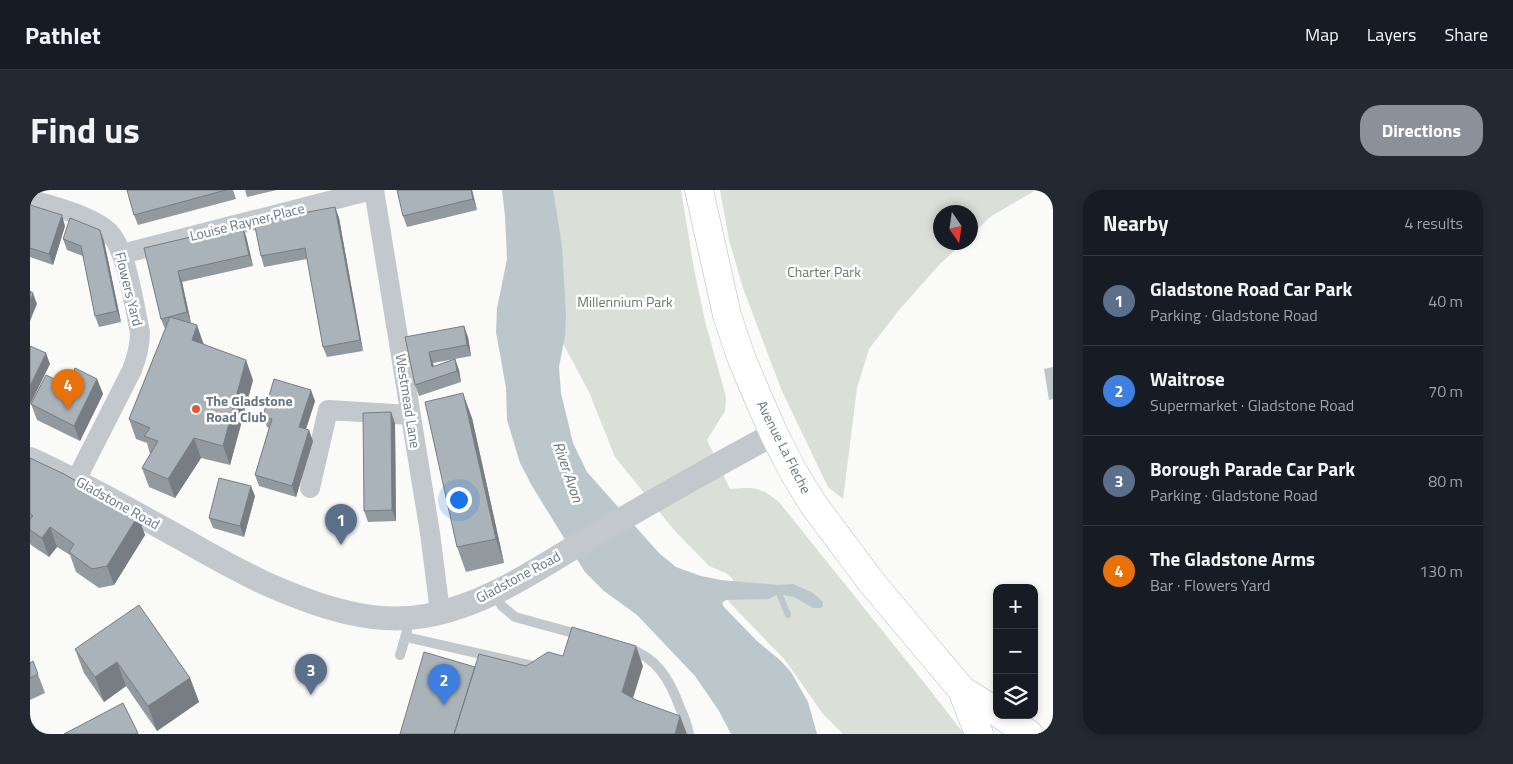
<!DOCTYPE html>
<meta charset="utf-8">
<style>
:root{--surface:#171b24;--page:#242831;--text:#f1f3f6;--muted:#9ea1a6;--line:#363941;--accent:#8c9099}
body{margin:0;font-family:"Titillium Web",sans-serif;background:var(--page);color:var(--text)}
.controls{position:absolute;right:15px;bottom:15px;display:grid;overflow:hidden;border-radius:10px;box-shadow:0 2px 8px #0003}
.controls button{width:45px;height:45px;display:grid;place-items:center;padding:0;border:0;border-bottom:1px solid var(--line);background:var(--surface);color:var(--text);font:25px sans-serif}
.compass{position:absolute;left:903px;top:15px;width:45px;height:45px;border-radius:50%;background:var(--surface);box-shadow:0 2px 8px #0003;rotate:167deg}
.you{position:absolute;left:428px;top:309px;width:18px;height:18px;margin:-12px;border:4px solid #fff;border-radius:50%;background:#1a73e8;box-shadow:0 0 0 8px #1a73e833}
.badge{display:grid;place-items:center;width:32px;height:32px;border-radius:50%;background:var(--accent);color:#fff;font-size:16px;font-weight:700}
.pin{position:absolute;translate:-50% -41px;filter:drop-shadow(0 1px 2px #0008)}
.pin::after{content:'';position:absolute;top:26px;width:18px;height:15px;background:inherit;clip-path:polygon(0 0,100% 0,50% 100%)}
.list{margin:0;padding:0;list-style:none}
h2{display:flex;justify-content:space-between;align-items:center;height:65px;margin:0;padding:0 20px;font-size:21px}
h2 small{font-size:16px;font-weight:400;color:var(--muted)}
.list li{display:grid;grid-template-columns:32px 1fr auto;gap:15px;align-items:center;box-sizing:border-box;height:90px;padding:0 20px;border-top:1px solid var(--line)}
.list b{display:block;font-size:19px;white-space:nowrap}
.list p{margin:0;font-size:16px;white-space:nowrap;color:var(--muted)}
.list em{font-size:16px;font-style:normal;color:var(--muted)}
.icon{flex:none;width:28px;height:28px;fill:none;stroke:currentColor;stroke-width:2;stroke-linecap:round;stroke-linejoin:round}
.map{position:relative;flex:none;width:1023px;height:544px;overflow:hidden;border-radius:20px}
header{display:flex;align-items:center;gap:30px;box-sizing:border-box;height:70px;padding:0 25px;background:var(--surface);border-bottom:1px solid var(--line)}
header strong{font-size:24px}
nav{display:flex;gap:28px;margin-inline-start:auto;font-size:18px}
.intro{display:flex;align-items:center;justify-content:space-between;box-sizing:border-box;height:120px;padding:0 30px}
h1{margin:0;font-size:35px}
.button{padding:12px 22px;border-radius:20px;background:var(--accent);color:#fff;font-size:18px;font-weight:700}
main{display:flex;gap:30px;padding:0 30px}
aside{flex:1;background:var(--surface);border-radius:20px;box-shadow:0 2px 8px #0003}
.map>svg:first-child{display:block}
.green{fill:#dadfd7}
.water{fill:#bbc7cb}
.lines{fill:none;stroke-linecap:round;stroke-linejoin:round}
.stream{stroke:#bbc7cb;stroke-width:6}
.primary-casing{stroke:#b5babe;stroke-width:29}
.service{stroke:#c3c8cc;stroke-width:10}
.minor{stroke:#c3c8cc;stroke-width:20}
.tertiary{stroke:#c3c8cc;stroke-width:24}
.primary{stroke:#fff;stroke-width:28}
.wall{fill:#929a9f}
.shaded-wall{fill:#777d82}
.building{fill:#aab3b9;stroke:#777d82}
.poi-dot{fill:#e4572e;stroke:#fff;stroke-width:2}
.labels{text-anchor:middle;stroke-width:5;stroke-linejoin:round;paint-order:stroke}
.street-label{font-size:14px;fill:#657683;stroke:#fff}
.park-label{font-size:14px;fill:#687a64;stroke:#fff}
.poi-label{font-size:14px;font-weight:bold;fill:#657683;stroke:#fff;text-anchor:start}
.water-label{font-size:15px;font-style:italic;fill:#60757c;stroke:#fff}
</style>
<header>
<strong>Pathlet</strong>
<nav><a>Map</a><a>Layers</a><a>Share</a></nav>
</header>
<div class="intro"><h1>Find us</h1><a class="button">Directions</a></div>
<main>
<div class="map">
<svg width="1023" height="544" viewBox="0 0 1023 544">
<rect width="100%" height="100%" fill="#fafaf8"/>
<path class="green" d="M517,0H651L664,79L675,131L696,207L695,221L677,250L700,299C724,297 729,296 749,312L900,500L934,544H813L793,524L755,470L699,412L698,409L704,399L703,389L696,383L679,376L644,340L585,267L559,202L521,131Z
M690,0H1006L960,27L941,46V22H911V52L933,53L910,74L869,120L839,159L827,198L813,309L798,297L751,199L713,98L699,50Z"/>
<path class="water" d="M472,0H523L532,56L536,126L535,146L529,177L531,203L543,253L557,282L629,363L646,377L671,386L691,390L748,395L763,394L783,403L793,412V416L791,418H783L764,407L748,404L739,409L696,410L692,413L694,417L727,451L750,470L761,482L778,512L787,544H701L689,521L665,486L607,425L574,401L555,382L502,296L490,273L477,230L476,198L466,142L467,118L477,69L475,26Z
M1023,177V209L1019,210L1014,179Z"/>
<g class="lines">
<path class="stream" d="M747,398L758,425"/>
<g class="primary-casing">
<path id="primary" d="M669,0L697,125L711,167L727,205L744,244L764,283L783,314L842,393L932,500L949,544
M932,500L967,522
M971,525L999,544"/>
</g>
<path class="service" d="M464,403L472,416L485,427L554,446
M376,447L512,478
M597,458C627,467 640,490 650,518C654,526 657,535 659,544
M370,465L377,441"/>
<path class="minor" d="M344,0L400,343L410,422
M0,9C24,17 61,25 79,42C97,60 104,116 110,142C110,156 107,167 102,180L46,290
M92,64L342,0
M280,298L298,220L381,225"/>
<path class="tertiary" d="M0,269C53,293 103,322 154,350C184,367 215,385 246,398C293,418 344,435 395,426C454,416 506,380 556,350C618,314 680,278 744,244"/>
<use href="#primary" class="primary"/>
</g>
<path class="wall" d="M97,0H203L206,9L108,35L104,25Z
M215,0H247L217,7Z
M367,0H442L447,20L377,37L373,26Z
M0,15L35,36L23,75L0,67Z
M305,17L309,28L333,161L297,167L293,157L277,69L234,77L231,66Z
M70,40L74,51L91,132L69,137L65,126L53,66L37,60L33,49Z
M216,46L223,76L152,92L161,133H160L174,154L223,190L200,275L171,268L145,308L119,297L112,278L120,264L117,253L106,249L99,229L135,139L131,129L114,58Z
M375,147H438L441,166L403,173L404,177L425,169L429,180L431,192L389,206L385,195Z
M67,189L73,204L50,251L7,230L1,214L37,195Z
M285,211L276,239L283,251L266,307L229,296L225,285L239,238L237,237L233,226Z
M442,228L474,373L436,382L427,357Z
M365,233L366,331L338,332L334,321Z
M0,268L108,326L115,345L84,395L69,398L46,382L40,365L27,357L19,367L1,355L0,353Z
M225,306L214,347L183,338L179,328Z
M45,459L160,488L169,512L127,541L96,496L74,512L54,483Z
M3,471L15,503L0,510V473Z"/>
<path class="shaded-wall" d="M441,0H442L447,20L443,9Z
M305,17L309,28L333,161L330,150Z
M32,25L35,36L23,75L19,64Z
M212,35L216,46L223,76L219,65Z
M70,40L74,51L91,132L87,121Z
M148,81L152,92L161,133L157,122Z
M3,103L7,114L0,131V111Z
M167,135L174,155L162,150Z
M434,136L438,147L441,166L437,155Z
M399,162L403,173L406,188L402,177Z
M16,163L20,174L0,215V196Z
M425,169L429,180L431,192L427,181Z
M216,170L223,190L200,275L193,256Z
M67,189L73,204L50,251L44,236Z
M281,200L285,211L273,248L269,237Z
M433,203L442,228L474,373L466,349Z
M361,222L365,233L366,331L362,320Z
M279,240L283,251L266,307L262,296Z
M164,248L171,268L145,308L138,289Z
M221,296L225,306L214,347L210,336Z
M108,326L115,345L84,395L77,376Z
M20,337L27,357L19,367L12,348Z
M606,456L613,476L599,521L592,502Z
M87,472L96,496L74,512L65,487Z
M160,488L169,512L127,541L118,516Z
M650,526L657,544H645Z"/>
<path class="building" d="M97,0H196L104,25Z
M367,0H441L443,9L373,26Z
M0,15L32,25L19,64L0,58Z
M305,17L330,150L293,157L275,58L231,66L224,32Z
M40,28L70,40L87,121L65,126L51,56L33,49Z
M212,35L219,65L148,81L157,122L131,129L114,58Z
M0,101L3,103L0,111Z
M140,127L167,135L162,150L216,170L193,256L164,248L138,289L112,278L128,251L114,246L120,238L99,229Z
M434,136L437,155L399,162L402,177L425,169L427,181L385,195L375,147Z
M0,156L16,163L0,196Z
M45,178L67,189L44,236L1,214L16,185L37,195Z
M244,189L281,200L269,237L279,240L262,296L225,285L242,229L233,226Z
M433,203L466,349L427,357L395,212Z
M361,222L362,320L334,321L333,223Z
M0,268L34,284L108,326L77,376L62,379L39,362L44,354L20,337L12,348L0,340V329L3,326L0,324Z
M189,288L221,296L210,336L179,328Z
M109,415L160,488L118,516L87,472L65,487L45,459Z
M542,437L606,456L592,502L606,510L650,526L645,544H424L449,464L496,476L518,462L533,466Z
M394,462L445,477L424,544H370Z
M3,471L8,484L0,488V473Z
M93,513L108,543L107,544H34Z"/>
<circle class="poi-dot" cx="166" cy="219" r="5"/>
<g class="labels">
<g class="street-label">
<text transform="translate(217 32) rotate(-14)" y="5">Louise Rayner Place</text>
<text transform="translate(99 99) rotate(76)" y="5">Flowers Yard</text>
<text transform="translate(378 211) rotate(81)" y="5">Westmead Lane</text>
<text transform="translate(754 257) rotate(63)" y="5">Avenue La Fleche</text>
<text transform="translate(88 313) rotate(29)" y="5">Gladstone Road</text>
<text transform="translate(488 387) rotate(-28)" y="5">Gladstone Road</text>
</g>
<g class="park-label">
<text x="794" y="87">Charter Park</text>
<text x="595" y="117">Millennium Park</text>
</g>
<g class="poi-label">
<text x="176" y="216">The Gladstone<tspan x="176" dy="16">Road Club</tspan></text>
</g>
<g class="water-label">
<text transform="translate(538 282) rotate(71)" y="5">River Avon</text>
</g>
</g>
</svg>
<div class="controls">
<button>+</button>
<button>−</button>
<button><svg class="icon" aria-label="layers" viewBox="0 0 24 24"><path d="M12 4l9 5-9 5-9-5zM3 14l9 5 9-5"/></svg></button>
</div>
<svg class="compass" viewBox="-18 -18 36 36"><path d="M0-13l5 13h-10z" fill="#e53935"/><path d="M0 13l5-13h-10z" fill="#9ea1a6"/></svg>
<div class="you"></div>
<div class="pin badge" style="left:311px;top:355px;background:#5c6f8a">1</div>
<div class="pin badge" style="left:414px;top:515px;background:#3f7fe0">2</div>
<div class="pin badge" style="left:281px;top:505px;background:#5c6f8a">3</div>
<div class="pin badge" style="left:38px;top:220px;background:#e8710a">4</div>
</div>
<aside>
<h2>Nearby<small>4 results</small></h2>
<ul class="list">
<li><span class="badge" style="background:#5c6f8a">1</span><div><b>Gladstone Road Car Park</b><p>Parking · Gladstone Road</p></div><em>40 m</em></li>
<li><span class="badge" style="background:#3f7fe0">2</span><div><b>Waitrose</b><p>Supermarket · Gladstone Road</p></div><em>70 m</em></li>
<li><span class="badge" style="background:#5c6f8a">3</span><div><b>Borough Parade Car Park</b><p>Parking · Gladstone Road</p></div><em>80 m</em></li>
<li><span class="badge" style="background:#e8710a">4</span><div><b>The Gladstone Arms</b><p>Bar · Flowers Yard</p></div><em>130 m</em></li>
</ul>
</aside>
</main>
